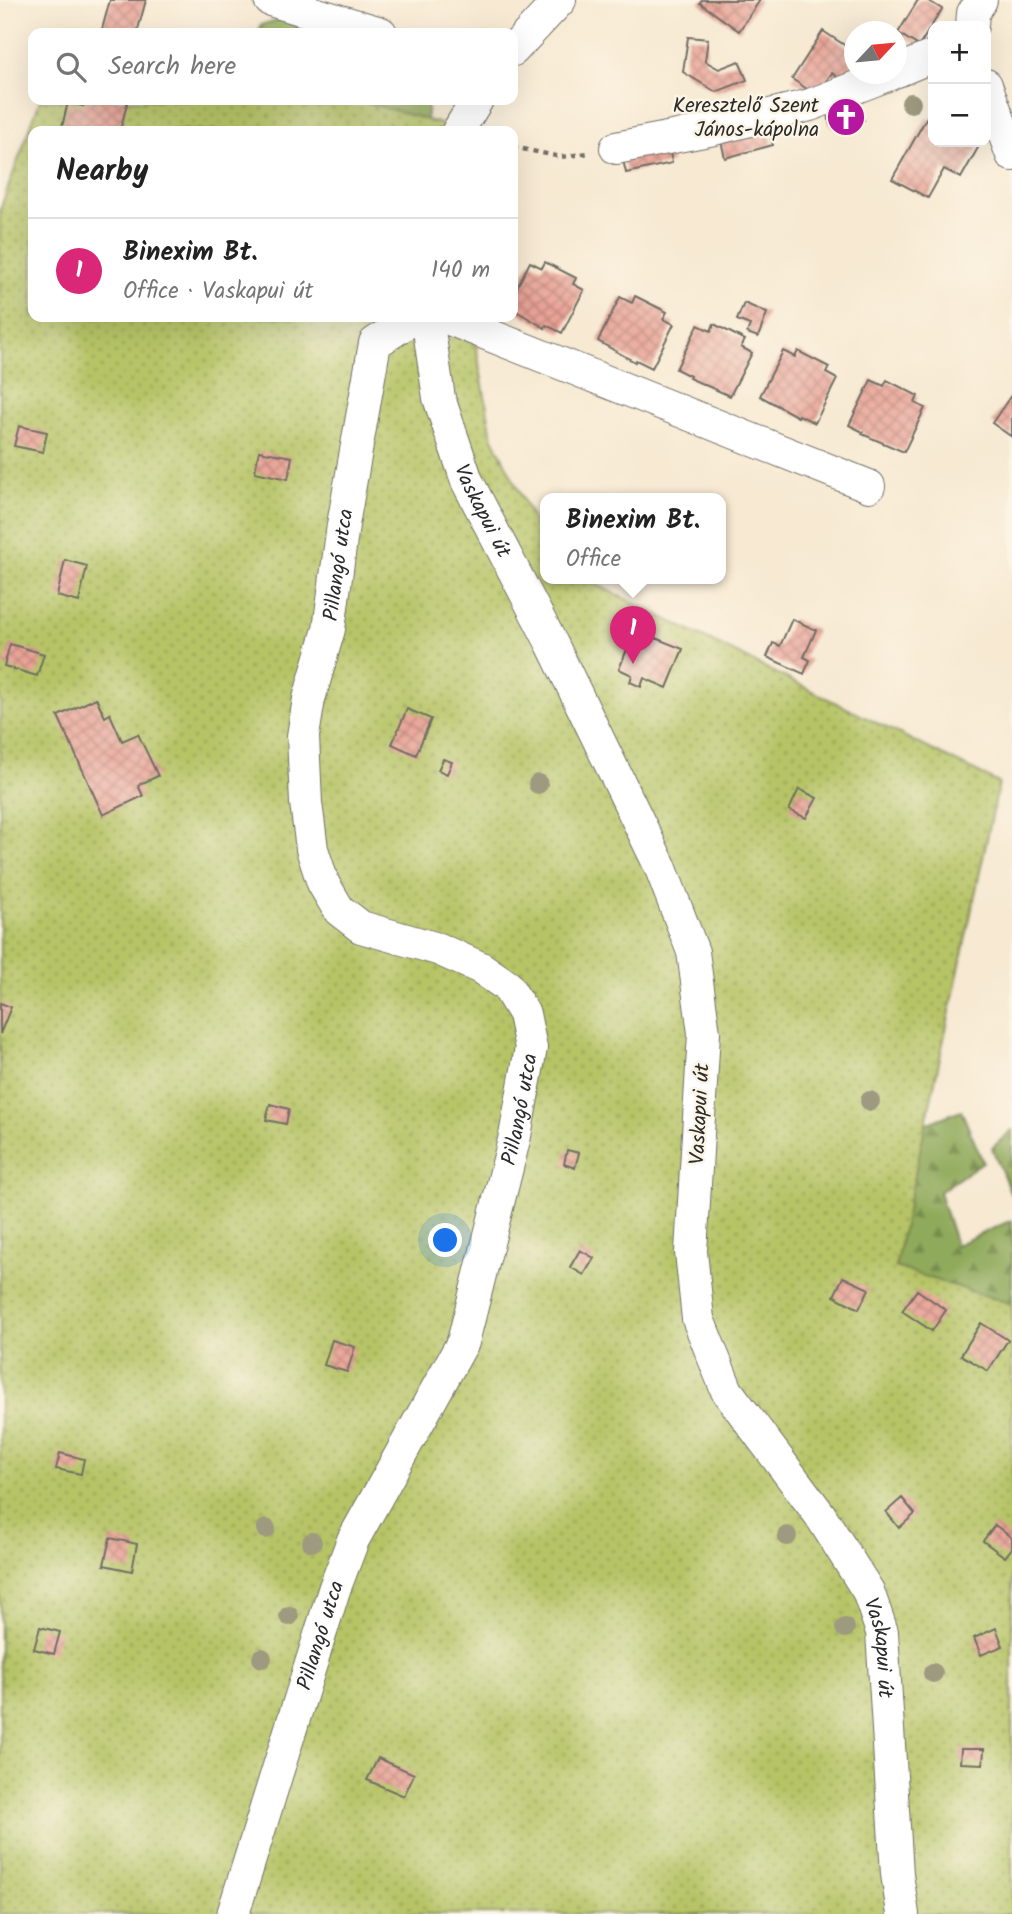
<!DOCTYPE html>
<meta charset="utf-8">
<style>
:root{--surface:#fff;--page:#f6f6f6;--text:#222;--muted:#767676;--line:#e0e0e0;--accent:#db2777}
body{margin:0;font-family:Kalam,sans-serif;background:var(--page);color:var(--text)}
.controls{position:absolute;right:21px;top:21px;display:grid;overflow:hidden;border-radius:14px;box-shadow:0 7px 28px #0002}
.controls button{width:63px;height:63px;display:grid;place-items:center;padding:0;border:0;border-bottom:2px solid var(--line);background:var(--surface);color:var(--text);font:35px sans-serif}
.compass{position:absolute;left:844px;top:21px;width:63px;height:63px;border-radius:50%;background:var(--surface);box-shadow:0 7px 28px #0002;rotate:64deg}
.you{position:absolute;left:446px;top:1241px;width:24px;height:24px;margin:-18px;border:5px solid #fff;border-radius:50%;background:#1a73e8;box-shadow:0 0 0 10px #1a73e833}
.badge{display:grid;place-items:center;width:46px;height:46px;border-radius:50%;background:var(--accent);color:#fff;font-size:23px;font-weight:700}
.pin{position:absolute;translate:-50% -58px;filter:drop-shadow(0 2px 4px #0008)}
.pin::after{content:'';position:absolute;top:37px;width:24px;height:21px;background:inherit;clip-path:polygon(0 0,100% 0,50% 100%)}
.popup{position:absolute;left:540px;top:493px;width:186px;height:91px;box-sizing:border-box;display:grid;place-content:center;border-radius:14px;background:var(--surface);filter:drop-shadow(0 2px 5px #0005);font-size:23px;white-space:nowrap;color:var(--muted)}
.popup b{font-size:26px;color:var(--text)}
.popup::after{content:'';position:absolute;left:50%;top:100%;margin-left:-14px;border:14px solid transparent;border-top-color:var(--surface)}
.list{margin:0;padding:0;list-style:none}
h2{display:flex;justify-content:space-between;align-items:center;height:91px;margin:0;padding:0 28px;font-size:30px}
h2 small{font-size:23px;font-weight:400;color:var(--muted)}
.list li{display:grid;grid-template-columns:46px 1fr auto;gap:21px;align-items:center;box-sizing:border-box;height:105px;padding:0 28px;border-top:2px solid var(--line)}
.list b{display:block;font-size:26px;white-space:nowrap}
.list p{margin:0;font-size:23px;white-space:nowrap;color:var(--muted)}
.list em{font-size:23px;font-style:normal;color:var(--muted)}
.icon{flex:none;width:38px;height:38px;fill:none;stroke:currentColor;stroke-width:2;stroke-linecap:round;stroke-linejoin:round}
.map{position:relative;flex:none;width:1012px;height:1914px;overflow:hidden}
.search{position:absolute;background:var(--surface);box-shadow:0 7px 28px #0002;left:28px;top:28px;width:490px;height:77px;display:flex;align-items:center;gap:18px;box-sizing:border-box;padding:0 24px;border-radius:14px;color:var(--muted);font-size:26px}
.panel{position:absolute;background:var(--surface);box-shadow:0 7px 28px #0002;left:28px;top:126px;width:490px;height:196px;border-radius:14px}
.map>svg:first-child{display:block}
.forest{fill:url(#forest-firs);stroke:#5e6a43;stroke-width:2}
.garden{fill:url(#garden-dots);stroke:#707848;stroke-width:2}
.building{fill:url(#building-cross-hatch)}
.lines{fill:none;stroke-linecap:round;stroke-linejoin:round}
.minor-casing{stroke:#726e65;stroke-width:34}
.path{stroke:#726e65;stroke-width:4.5;stroke-dasharray:5 5;stroke-linecap:butt}
.minor{stroke:#fff;stroke-width:32}
.tree{fill:#9e9a80}
.labels{text-anchor:middle;stroke-width:5;stroke-linejoin:round;paint-order:stroke}
.poi-label{font-size:21px;fill:#2b2b2b;stroke:#fcf5e5;text-anchor:end}
.street-label{font-size:21px;fill:#2b2b2b;stroke:#fcf5e5}
</style>
<div class="map">
<svg width="1012" height="1914" viewBox="0 0 1012 1914">
<defs>
<pattern id="forest-firs" width="22" height="20" patternUnits="userSpaceOnUse" patternTransform="scale(1.75)"><rect width="22" height="20" fill="#90aa5b"/><path d="M5 1l3.5 6h-7zM16 11l3.5 6h-7z" fill="#768b4b"/></pattern>
<pattern id="garden-dots" width="8" height="8" patternUnits="userSpaceOnUse" patternTransform="scale(1.75)"><rect width="8" height="8" fill="#b6c466"/><path d="M2 2h.1M6 6h.1" fill="none" stroke="#949f54" stroke-width="1.8" stroke-linecap="round"/></pattern>
<pattern id="building-cross-hatch" width="8" height="8" patternUnits="userSpaceOnUse" patternTransform="scale(1.75)"><rect width="8" height="8" fill="#e9a396"/><path d="M0 0l8 8M0 8l8-8" fill="none" stroke="#bd857b"/></pattern>
</defs>
<rect width="100%" height="100%" fill="#fcf5e5"/>
<filter id="ink" filterUnits="userSpaceOnUse"><feTurbulence type="fractalNoise" baseFrequency=".0143" numOctaves="2"/><feDisplacementMap in="SourceGraphic" scale="14" xChannelSelector="R" yChannelSelector="G"/><feConvolveMatrix kernelMatrix="1 2 1 2 8 2 1 2 1" color-interpolation-filters="sRGB"/></filter>
<filter id="wash" filterUnits="userSpaceOnUse"><feTurbulence type="fractalNoise" baseFrequency=".00686" numOctaves="4" result="noise"/><feDisplacementMap in="SourceGraphic" scale="28" xChannelSelector="R" yChannelSelector="G"/><feGaussianBlur stdDeviation="1.57" result="paint"/><feColorMatrix in="noise" values="0 0 0 0 0 0 0 0 0 0 0 0 0 0 0 0 0 1.4 0 .05"/><feComposite in="paint" operator="in"/></filter>
<g filter="url(#wash)">
<rect width="100%" height="100%" fill="#f7e9d2"/>
<path class="forest" d="M288,17L328,33H259L260,25Z
M348,100H429L424,131H337Z
M961,1110L983,1162L939,1192L956,1245L1012,1220V1407L1009,1327L872,1254L897,1135Z
M1012,1130V1196L992,1148Z"/>
<path class="garden" d="M40,100H358L465,131H33V317H471L492,436L545,544L546,578H583L999,783L895,1267L1012,1304V1914H0V210Z"/>
<g id="blocks">
<path class="building" d="M110,0H146L137,33H101Z
M702,0H760L739,31L700,3Z
M918,0H927L942,9L919,46L898,33Z
M823,31L855,52V69L851,75L841,80L832,73L823,86L810,91L792,79Z
M688,37L708,39L705,61L719,69L739,61L747,80L716,92L683,72Z
M854,97L864,120L839,131L834,128L830,125L828,114Z
M85,100H128L120,131H61L68,102L83,106Z
M927,117L933,121V142H971L979,146L961,178L944,169L928,198L892,179Z
M768,128L773,145L725,158L721,141Z
M669,145L672,163L626,173L622,155Z
M530,262L542,268L545,262L576,278L573,284L584,290L562,333L546,325L545,328L513,309V295Z
M635,296L667,312L663,319L674,324L652,368L636,360L635,362L598,341L620,297L632,303Z
M744,303L767,313L758,337L747,333L750,325L737,320Z
M714,324L745,340L741,347L752,353L730,396L689,378L690,376L676,369L698,325L711,331Z
M783,351L795,357L798,351L829,367L826,373L837,379L815,423L799,415L798,417L760,396Z
M871,380L884,386L887,380L918,396L915,403L925,408L904,452L862,434L863,432L849,425Z
M1012,394V437L992,423Z
M19,426L47,432L43,452L14,446Z
M259,451L292,457L288,479L255,472Z
M65,560L87,566L79,602L57,596Z
M792,619L816,630L804,657L810,660L804,674L767,657L773,643L780,646Z
M635,630L683,649L667,688L644,678L641,687L630,682L632,675L619,669Z
M10,644L44,654L37,676L4,666Z
M96,698L105,717L110,714L122,741L138,734L158,776L138,785L143,796L103,815L58,716Z
M407,709L431,719L416,755L392,744Z
M443,759L452,762L447,774L438,770Z
M799,789L817,798L806,818L789,810Z
M0,1003L11,1007L0,1034Z
M270,1104L289,1109L286,1124L266,1120Z
M567,1150L579,1153L575,1168L564,1164Z
M580,1250L594,1258L584,1275L570,1267Z
M843,1277L869,1289L859,1309L834,1296Z
M917,1290L946,1310L932,1331L902,1311Z
M981,1323L1008,1340L988,1371L961,1355Z
M332,1340L355,1347L347,1372L324,1365Z
M60,1453L84,1459L81,1474L56,1469Z
M902,1498L915,1514L899,1528L886,1512Z
M995,1525L1012,1538V1548L1005,1557L983,1541Z
M110,1538L137,1544L132,1571L104,1565Z
M40,1627L60,1632L54,1654L34,1649Z
M996,1628L1003,1646L981,1655L974,1638Z
M961,1749H984L983,1764L960,1763Z
M378,1758L414,1774L404,1796L367,1780Z"/>
</g>
</g>
<g filter="url(#ink)">
<use href="#blocks" fill-opacity="0" stroke="#726e65" stroke-width="2"/>
<g class="lines">
<g class="minor-casing">
<g id="minor">
<path d="M270,0L381,33"/>
<path d="M972,26L973,13L981,0"/>
<path d="M513,50L560,0"/>
<path d="M897,71L933,56"/>
<path d="M986,85L1012,155"/>
<path d="M458,131L477,100"/>
<path d="M616,148L714,129L810,105L890,74"/>
<path id="s1" d="M427,317L439,398L467,481L552,644L660,866L693,952L704,1033L691,1252L698,1319L727,1391L820,1515L868,1591L882,1632L897,1874L903,1914"/>
<path d="M444,317L869,486"/>
<path id="s2" d="M233,1914L334,1590L353,1540L463,1342L515,1136L531,1048L524,1014L507,986L481,968L438,949L361,927L339,910L323,883L312,849L306,803L303,736L309,699L329,629L343,525L375,343L415,317"/>
</g>
</g>
<path class="path" d="M513,147L561,157L588,153"/>
<use href="#minor" class="minor"/>
</g>
<g class="tree">
<circle cx="911" cy="103" r="10"/>
<circle cx="538" cy="784" r="10"/>
<circle cx="870" cy="1101" r="10"/>
<circle cx="266" cy="1529" r="10"/>
<circle cx="787" cy="1536" r="10"/>
<circle cx="312" cy="1542" r="10"/>
<circle cx="289" cy="1616" r="10"/>
<circle cx="845" cy="1628" r="10"/>
<circle cx="262" cy="1658" r="10"/>
<circle cx="933" cy="1673" r="10"/>
</g>
</g>
<defs>
<g id="church-disc" transform="scale(2.0125)"><circle r="9.5" fill="#b5179e" stroke="#fcf5e5"/><path d="M-1.2-6h2.4v3.5h3.3v2.4h-3.3V6h-2.4V-.1h-3.3v-2.4h3.3Z" fill="#fff"/></g>
</defs>
<g fill-rule="evenodd">
<use href="#church-disc" x="846" y="117"/>
</g>
<g class="labels">
<g class="poi-label">
<text x="819" y="112">Keresztelő Szent<tspan x="819" dy="24">János-kápolna</tspan></text>
</g>
<g class="street-label">
<text dy="7" stroke="none"><textPath href="#s1" startOffset="203">Vaskapui út</textPath></text>
<text dy="7" stroke="none"><textPath href="#s2" startOffset="1531">Pillangó utca</textPath></text>
<text dy="7" stroke="none"><textPath href="#s2" startOffset="859">Pillangó utca</textPath></text>
<text transform="translate(699 1114) rotate(-87)" y="7">Vaskapui út</text>
<text dy="7" stroke="none"><textPath href="#s2" startOffset="292">Pillangó utca</textPath></text>
<text dy="7" stroke="none"><textPath href="#s1" startOffset="1442">Vaskapui út</textPath></text>
</g>
</g>
</svg>
<div class="controls">
<button>+</button>
<button>−</button>
</div>
<svg class="compass" viewBox="-18 -18 36 36"><path d="M0-13l5 13h-10z" fill="#e53935"/><path d="M0 13l5-13h-10z" fill="#767676"/></svg>
<div class="you"></div>
<div class="pin badge" style="left:633px;top:664px">1</div>
<div class="popup"><b>Binexim Bt.</b>Office</div>
<div class="search"><svg class="icon" aria-label="search" viewBox="0 0 24 24"><circle cx="10" cy="10" r="6"/><path d="M15 15l6 6"/></svg>Search here</div>
<section class="panel">
<h2>Nearby<small></small></h2>
<ul class="list">
<li><span class="badge">1</span><div><b>Binexim Bt.</b><p>Office · Vaskapui út</p></div><em>140 m</em></li>
</ul>
</section>
</div>
